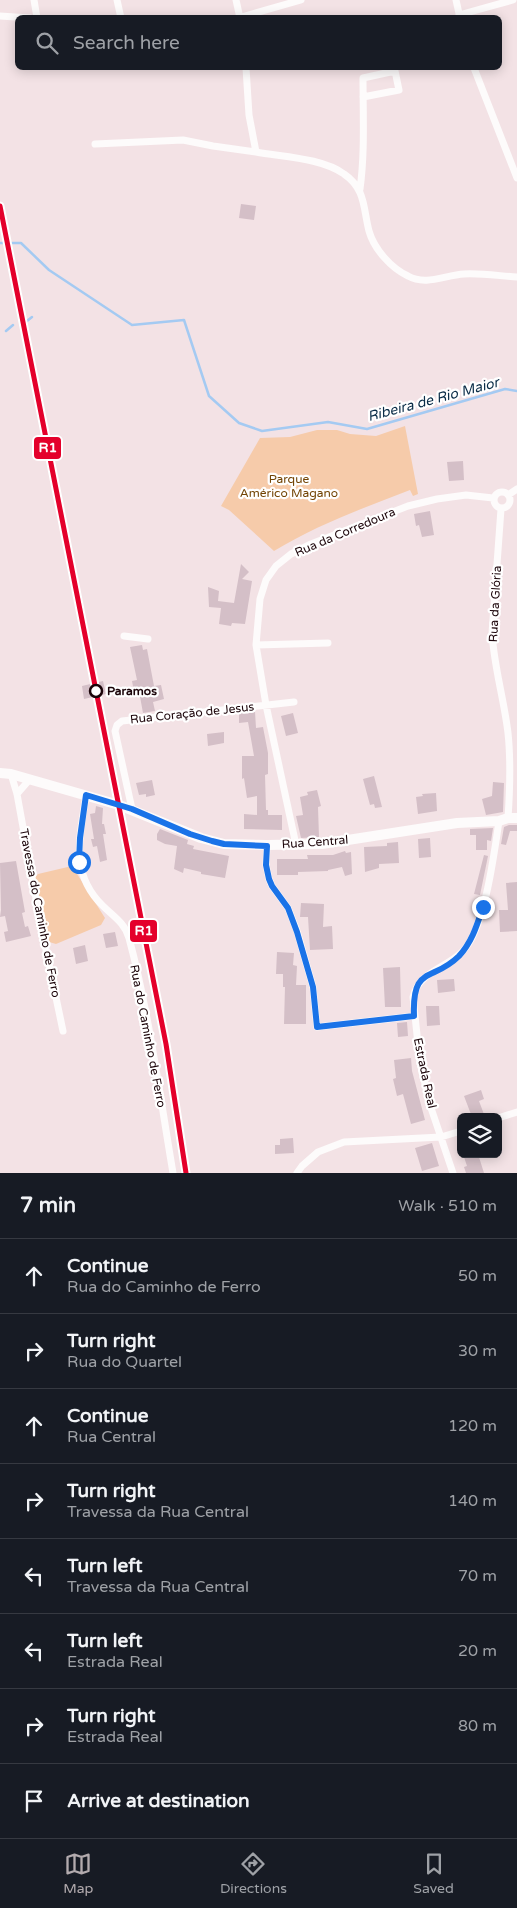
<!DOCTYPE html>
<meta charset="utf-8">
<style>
:root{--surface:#171b24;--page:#242831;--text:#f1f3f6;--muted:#9ea1a6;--line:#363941;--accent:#b3abae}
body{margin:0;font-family:"Varela Round",sans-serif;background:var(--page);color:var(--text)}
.controls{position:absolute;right:15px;bottom:15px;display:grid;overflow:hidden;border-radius:8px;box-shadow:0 2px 12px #0003}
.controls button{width:45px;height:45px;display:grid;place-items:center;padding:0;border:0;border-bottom:1px solid var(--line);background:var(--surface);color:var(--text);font:25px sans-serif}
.stop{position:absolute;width:15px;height:15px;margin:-11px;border:4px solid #1a73e8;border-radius:50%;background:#fff}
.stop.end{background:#1a73e8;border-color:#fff;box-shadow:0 1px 5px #0008}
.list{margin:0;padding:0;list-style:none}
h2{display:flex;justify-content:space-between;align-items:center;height:65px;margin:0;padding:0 20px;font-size:21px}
h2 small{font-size:16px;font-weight:400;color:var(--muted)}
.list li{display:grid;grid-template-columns:32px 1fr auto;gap:15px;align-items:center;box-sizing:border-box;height:75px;padding:0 20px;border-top:1px solid var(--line)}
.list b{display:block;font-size:19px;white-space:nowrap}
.list p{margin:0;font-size:16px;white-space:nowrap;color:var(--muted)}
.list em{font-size:16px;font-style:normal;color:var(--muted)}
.icon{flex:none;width:28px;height:28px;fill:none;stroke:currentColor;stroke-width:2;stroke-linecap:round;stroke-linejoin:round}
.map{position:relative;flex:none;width:517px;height:1173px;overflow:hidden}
.search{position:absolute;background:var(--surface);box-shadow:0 2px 12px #0003;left:15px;right:15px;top:15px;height:55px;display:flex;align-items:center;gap:12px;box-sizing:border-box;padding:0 18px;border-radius:8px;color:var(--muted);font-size:19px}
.sheet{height:665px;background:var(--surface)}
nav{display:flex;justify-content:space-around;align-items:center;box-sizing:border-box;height:70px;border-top:1px solid var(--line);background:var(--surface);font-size:14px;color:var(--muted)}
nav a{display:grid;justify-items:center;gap:2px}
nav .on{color:var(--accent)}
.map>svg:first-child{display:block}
.green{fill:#f6cbaa}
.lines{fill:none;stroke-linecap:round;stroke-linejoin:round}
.stream{stroke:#a4caf2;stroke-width:2.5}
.building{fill:#d4bfc7}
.street{stroke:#fdfbfb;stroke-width:7}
.secondary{stroke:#fdfbfb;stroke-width:10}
.rail-1-casing{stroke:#fff;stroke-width:9}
.rail-1{stroke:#e4002b;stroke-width:5}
.route{stroke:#1a73e8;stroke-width:6}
.stop-dot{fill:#fff;stroke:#1b0409;stroke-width:2.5}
.labels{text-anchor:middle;stroke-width:4.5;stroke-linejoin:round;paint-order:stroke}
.park-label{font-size:12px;fill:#724404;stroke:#fff}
.street-label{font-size:12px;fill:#1b0409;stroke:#fff}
.stop-label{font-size:12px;font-weight:bold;fill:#1b0409;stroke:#fff;text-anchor:start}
.water-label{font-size:14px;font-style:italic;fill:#092b46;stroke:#fff}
.line-badge{stroke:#fff;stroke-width:2}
.badge-label{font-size:14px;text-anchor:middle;font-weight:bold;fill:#fff}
</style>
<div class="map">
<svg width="517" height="1173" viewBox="0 0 517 1173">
<rect width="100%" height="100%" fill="#f3e2e5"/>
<path class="green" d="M405,426L418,494L413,496L410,490C363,508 317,525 274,551L229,510L221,506L260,438L290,437L317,430H337L350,434L376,436Z
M72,866L105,918L101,925L56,944L49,942L35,877L38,874Z"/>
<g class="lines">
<path class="stream" d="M0,243H21L49,270L132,325L184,320L209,396L239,423L262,431L328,422L367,429L505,389L517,391
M27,321L32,317
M6,331L13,325"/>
</g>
<path class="building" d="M241,204L256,206L254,220L239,218Z
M463,461L464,480L449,481L447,462Z
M430,511L434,535L422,537L419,525L416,526L414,514Z
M241,564L249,572L242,579L252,581L245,624L232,623L231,626L219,624L221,608L209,607L208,587L219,591L218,601L234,603Z
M142,645L143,650L147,649L154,686L161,685L164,699L153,702L155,711L143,713L139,691L134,692L132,681L137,680L130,647Z
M103,681L106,694L84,699L82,686Z
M255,712L256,728L263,727L268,753V774L265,775L266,810H268V815H282V830L244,829V814L257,815V796L247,798L244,778L242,779V756H254L248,722L239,723V713Z
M293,713L298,733L286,736L281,716Z
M224,732V743L208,746L207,734Z
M374,776L382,807L375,808L374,804L370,805L363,779Z
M152,780L155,795L146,797V794L139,795L136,783Z
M493,782L504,783L503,812L486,815L482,799L492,796Z
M317,790L321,806L318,807L319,837L301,838L296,816L303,815L300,797L308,795L307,792Z
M436,793L437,811L418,814L416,797L423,796L422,794Z
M96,806L103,808L102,824H104L106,834H103L107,860L100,862L97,846L93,847L91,839H94L90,814L95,813Z
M509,825H517V831H510L506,845L501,844L504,827Z
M493,828L491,841L487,840V850H476V835H470V829Z
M160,829L188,840L187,844L194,846L193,849L229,856L225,878L201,874V872L184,868L183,873L174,869L177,846L165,844L157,840V834Z
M430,838L431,857L419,858L418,839Z
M398,842L399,863L379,864V868L365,872L364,847L387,846V843Z
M345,851L346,853L351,852L352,874L345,876L342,867L328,870V871L298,872V875H277V859H308L307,855H333Z
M484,855L488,856L480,895L474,894Z
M16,861L25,912L22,913L25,927L28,926L31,936L6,942L4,932L8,931L5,916L0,917L1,910L0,863Z
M517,882V931L500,932L499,910H508L506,883Z
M301,903L324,904L323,927L332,926L333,949L310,950L308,917H300Z
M115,932L118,946L106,948L103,934Z
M85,945L88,961L76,964L73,948Z
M277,952L294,953L293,965L297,966L296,985H306V1024H284L285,987H283V974H276Z
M400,967L401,1007H385L383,968Z
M454,979L455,991L438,993L437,980Z
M426,1006H439L440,1025L427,1026Z
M407,1022L408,1036L398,1037L397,1023Z
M411,1058L412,1071L425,1120L411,1124L403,1094L397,1096L393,1079L396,1078L394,1060Z
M481,1090L484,1099L479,1101L485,1117H472L464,1096Z
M293,1138L294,1153L275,1154V1145H280V1139Z
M432,1143L439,1166L422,1171L415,1148Z
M463,1154H478L484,1173H466L464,1167L467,1166Z"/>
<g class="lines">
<path class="street" d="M34,0L37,18
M117,0L121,18
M236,0L240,18
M456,0L460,18
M459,15L513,0
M0,16L30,18
M238,18L301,0
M246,68L249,115L256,152C283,157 322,158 344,174C366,189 363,208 369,231C374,249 391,268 408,276C426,286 445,275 464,274C481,273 500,276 517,277
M474,68L517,178
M95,144L183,140L213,146L256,152
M360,189C365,153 363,115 363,78L395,71L399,90L363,97
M494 500a8 8 0 1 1 16 0a8 8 0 1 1-16 0Z
M508,495L517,489
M501,509L492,633C494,667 504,699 508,733C511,761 510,789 508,818
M124,636L148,639
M256,645L328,643
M11,774L17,794L40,921L63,1031
M17,794L30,779
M86,795C80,837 69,873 103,906C113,916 125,923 129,938C149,1013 160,1096 173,1173
M132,809L115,731L117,725L122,721L294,702
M267,845L266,865L269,879L272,886L288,908L297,931L313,987L317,1027L414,1016
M296,845L266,705L256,645L260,599L266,580L276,566L291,554L311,544L408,506L437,499L466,495L493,498
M498,1118L517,1112
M297,1173L302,1166L318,1152L344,1142L441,1137L461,1131
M453,1173L430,1105L420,1063L413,997C420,968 454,968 469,943C486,915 494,855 499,821"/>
<path class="secondary" d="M0,773L11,774L119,805L201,838L224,844L267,845L322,844L457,823L499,821L508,818H517"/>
<g class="rail-1-casing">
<path id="rail-1" d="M0,206L166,1044L186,1173"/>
</g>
<use href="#rail-1" class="rail-1"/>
</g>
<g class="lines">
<path class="route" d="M79,862L80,838L86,795L132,809L190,834L212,841L224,844L267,846L266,865L269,879L272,886L288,908L297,932L313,987L317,1027L414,1016C412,964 432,983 459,956C472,942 477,925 483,907"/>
</g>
<circle class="stop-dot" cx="96" cy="691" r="6"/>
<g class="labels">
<g class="park-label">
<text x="289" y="483">Parque<tspan x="289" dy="14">Américo Magano</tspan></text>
</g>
<g class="street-label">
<text transform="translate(345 532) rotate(-23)" y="4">Rua da Corredoura</text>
<text transform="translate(495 604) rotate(-87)" y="4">Rua da Glória</text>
<text transform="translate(192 713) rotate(-6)" y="4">Rua Coração de Jesus</text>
<text transform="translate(315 842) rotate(-4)" y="4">Rua Central</text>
<text transform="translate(40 913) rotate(79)" y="4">Travessa do Caminho de Ferro</text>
<text transform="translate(148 1036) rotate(79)" y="4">Rua do Caminho de Ferro</text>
<text transform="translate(425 1073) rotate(78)" y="4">Estrada Real</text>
</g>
<g class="stop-label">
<text x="107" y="695">Paramos</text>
</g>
<g class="water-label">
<text transform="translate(433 399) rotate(-15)" y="5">Ribeira de Rio Maior</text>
</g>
</g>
<g class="line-badge">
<rect x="33" y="436" width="29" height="24" rx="5" fill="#e4002b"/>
<rect x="129" y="919" width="29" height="24" rx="5" fill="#e4002b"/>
</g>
<g class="badge-label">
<text x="48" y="452">R1</text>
<text x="144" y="935">R1</text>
</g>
</svg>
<div class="controls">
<button><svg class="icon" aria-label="layers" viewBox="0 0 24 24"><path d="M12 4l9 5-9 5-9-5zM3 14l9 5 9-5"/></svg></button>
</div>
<div class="stop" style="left:79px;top:862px"></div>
<div class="stop end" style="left:483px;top:907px"></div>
<div class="search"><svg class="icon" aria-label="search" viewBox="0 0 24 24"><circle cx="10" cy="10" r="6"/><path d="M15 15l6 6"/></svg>Search here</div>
</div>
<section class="sheet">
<h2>7 min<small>Walk · 510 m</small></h2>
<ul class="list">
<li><svg class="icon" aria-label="ahead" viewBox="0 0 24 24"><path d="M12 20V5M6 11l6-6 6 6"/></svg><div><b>Continue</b><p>Rua do Caminho de Ferro</p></div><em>50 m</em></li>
<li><svg class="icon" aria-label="right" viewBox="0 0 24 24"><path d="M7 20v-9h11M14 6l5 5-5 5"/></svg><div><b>Turn right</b><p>Rua do Quartel</p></div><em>30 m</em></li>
<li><svg class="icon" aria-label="ahead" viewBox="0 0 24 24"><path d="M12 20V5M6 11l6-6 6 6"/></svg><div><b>Continue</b><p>Rua Central</p></div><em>120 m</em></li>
<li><svg class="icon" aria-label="right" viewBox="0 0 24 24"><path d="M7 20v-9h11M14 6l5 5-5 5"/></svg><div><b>Turn right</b><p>Travessa da Rua Central</p></div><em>140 m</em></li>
<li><svg class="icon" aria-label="left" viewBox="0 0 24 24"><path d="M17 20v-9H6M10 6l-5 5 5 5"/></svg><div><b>Turn left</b><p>Travessa da Rua Central</p></div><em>70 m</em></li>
<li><svg class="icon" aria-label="left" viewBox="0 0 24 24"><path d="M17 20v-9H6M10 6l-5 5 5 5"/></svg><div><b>Turn left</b><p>Estrada Real</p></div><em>20 m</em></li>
<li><svg class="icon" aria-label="right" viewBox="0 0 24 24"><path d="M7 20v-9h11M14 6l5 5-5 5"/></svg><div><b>Turn right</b><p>Estrada Real</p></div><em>80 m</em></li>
<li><svg class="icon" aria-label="arrive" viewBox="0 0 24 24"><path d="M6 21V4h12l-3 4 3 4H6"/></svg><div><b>Arrive at destination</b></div></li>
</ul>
</section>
<nav>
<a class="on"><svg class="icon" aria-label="map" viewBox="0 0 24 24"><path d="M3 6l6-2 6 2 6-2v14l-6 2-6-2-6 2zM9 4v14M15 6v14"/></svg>Map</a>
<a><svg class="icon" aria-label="directions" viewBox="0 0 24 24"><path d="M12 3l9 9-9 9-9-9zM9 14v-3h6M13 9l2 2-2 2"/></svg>Directions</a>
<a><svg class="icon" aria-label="saved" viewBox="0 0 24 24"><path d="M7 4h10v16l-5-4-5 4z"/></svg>Saved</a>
</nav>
